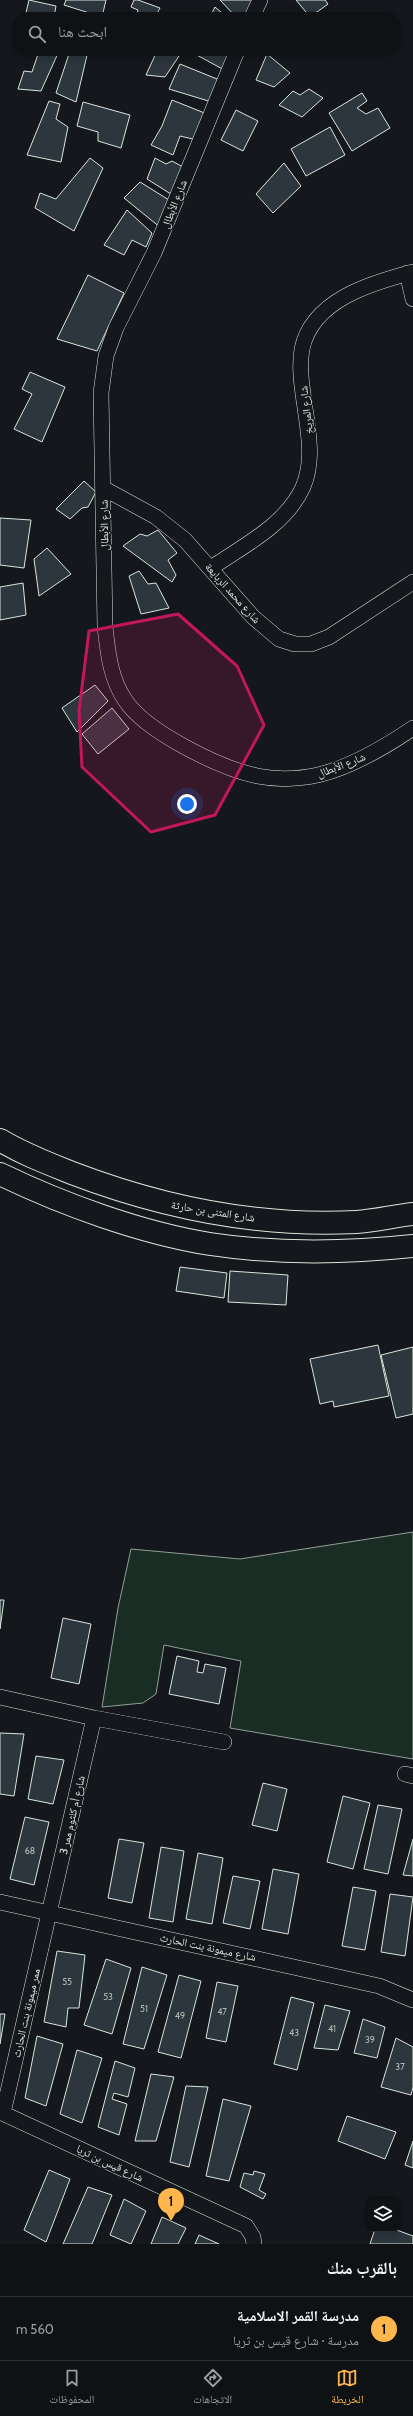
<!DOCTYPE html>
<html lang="ar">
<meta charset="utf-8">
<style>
:root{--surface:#0f1215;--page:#181b1e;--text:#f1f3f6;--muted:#9b9ea0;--line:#2f3234;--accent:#ffb74d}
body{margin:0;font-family:Cabin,"Noto Naskh Arabic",sans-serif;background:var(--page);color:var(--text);direction:rtl}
.controls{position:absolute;right:12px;bottom:12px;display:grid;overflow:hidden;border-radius:8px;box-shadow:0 2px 10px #0003}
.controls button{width:36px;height:36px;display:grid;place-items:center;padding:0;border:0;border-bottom:1px solid var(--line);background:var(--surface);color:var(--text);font:20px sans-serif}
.you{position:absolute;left:187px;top:804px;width:14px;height:14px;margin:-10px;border:3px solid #fff;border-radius:50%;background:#1a73e8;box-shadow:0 0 0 6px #1a73e833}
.badge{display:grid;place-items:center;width:26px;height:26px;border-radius:50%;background:var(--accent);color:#111;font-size:13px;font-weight:700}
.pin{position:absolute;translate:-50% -33px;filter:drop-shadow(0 1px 2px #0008)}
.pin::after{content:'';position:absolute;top:21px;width:14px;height:12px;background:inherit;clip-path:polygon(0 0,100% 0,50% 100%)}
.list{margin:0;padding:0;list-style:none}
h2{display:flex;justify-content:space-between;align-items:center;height:52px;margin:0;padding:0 16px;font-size:17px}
h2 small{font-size:13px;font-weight:400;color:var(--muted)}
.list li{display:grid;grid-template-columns:26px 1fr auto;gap:12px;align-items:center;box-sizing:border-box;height:64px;padding:0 16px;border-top:1px solid var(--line)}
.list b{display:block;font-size:15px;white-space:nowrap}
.list p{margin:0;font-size:13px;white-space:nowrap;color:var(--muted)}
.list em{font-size:13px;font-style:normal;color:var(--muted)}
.icon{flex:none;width:22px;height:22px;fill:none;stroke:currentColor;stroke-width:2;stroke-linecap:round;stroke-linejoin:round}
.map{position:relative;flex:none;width:413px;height:2244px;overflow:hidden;direction:ltr}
.search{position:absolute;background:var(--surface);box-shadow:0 2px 10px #0003;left:12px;right:12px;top:12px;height:44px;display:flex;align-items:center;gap:10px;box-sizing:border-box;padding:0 14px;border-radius:16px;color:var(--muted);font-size:15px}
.sheet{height:116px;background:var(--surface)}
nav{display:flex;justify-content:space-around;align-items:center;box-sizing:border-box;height:56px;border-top:1px solid var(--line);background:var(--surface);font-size:11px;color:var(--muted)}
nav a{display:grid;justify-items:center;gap:2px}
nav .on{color:var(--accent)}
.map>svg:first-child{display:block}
.green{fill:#1a2d24;stroke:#939e99}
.building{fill:#2c363c;stroke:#d8e6dc}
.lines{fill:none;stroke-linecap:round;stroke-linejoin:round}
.minor-casing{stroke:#d8e6dc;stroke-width:16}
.trunk-casing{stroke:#d8e6dc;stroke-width:24}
.minor{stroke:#14181c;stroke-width:15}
.trunk{stroke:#14181c;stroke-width:22}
.marked{fill:#c2185b;fill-opacity:0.2;stroke:#c2185b;stroke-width:3;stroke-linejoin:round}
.labels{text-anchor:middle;stroke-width:3;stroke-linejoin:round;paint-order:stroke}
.number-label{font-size:9px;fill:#adbab4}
.street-label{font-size:11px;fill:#d8e6dc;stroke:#14181c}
</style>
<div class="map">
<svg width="413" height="2244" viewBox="0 0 413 2244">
<rect width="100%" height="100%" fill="#14181c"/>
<path class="green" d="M413,1532V1759L230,1728L241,1661L164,1645L156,1694L143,1703L102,1707L118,1608L131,1549L240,1559Z"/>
<path class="building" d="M29,0L56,6L54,17H25Z
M66,0H106L102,17L64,5Z
M134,0H138L160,8L155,17H136L138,10L131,7Z
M220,0H253L247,17H236Z
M296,0H325L328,4L310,17Z
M215,7L227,17H210Z
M39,51H59L41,91L18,89L24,71L32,72Z
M70,51H88L76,102L56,93Z
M157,51H166L179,56L165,77L146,75Z
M193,51H233L228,72L193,53Z
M267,54L290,73L274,87L256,80Z
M180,64L222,81L215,103L169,89Z
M309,89L323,98L302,117L279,105L293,91L300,95Z
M362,93L367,101L357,108L366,114L378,108L390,128L352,151L329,113Z
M172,100L207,114L197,140L180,136L173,155L151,145L162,126Z
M49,101L60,104L56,119L68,127L61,162L27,155Z
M83,102L130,115L121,148L98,141V132L77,126Z
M236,110L258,121L243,151L221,140Z
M330,127L345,155L306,176L291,149Z
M90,158L103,168L74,231L35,208L40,193L56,199Z
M155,158L166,164L172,161L183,167L174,196L147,179Z
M284,163L301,186L273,213L256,194Z
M140,182L169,200L161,228L124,198Z
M127,210L152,233L146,247L132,240L124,255L104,245Z
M88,275L124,293L97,351L57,339Z
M30,372L65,387L42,442L14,429L32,394L22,389Z
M84,481L96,492L88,507L82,508L70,519L56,509Z
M0,518L31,520L24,568L0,565Z
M158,530L177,553L168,560L176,575L172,582L123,546L140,534L147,536Z
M47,548L71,574L39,596L34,559Z
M139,571L148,584L156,583L169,608L141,614L129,576Z
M23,583L26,615L0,620V587Z
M95,685L108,701L77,732L62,708Z
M112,708L129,729L98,754L82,734Z
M180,1267L227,1273L224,1298L176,1291Z
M230,1271L288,1275L286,1305L228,1302Z
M378,1345L389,1396L334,1407L333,1401L320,1404L310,1359Z
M413,1347V1414L396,1418L381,1355Z
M0,1600H4L0,1629Z
M63,1618L91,1624L79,1684L51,1678Z
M177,1656L199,1661L197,1672L203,1673L205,1664L226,1668L219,1704L169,1694Z
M0,1733L24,1734L14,1796L0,1794Z
M36,1756L64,1760L53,1804L28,1799Z
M263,1783L287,1789L277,1831L252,1825Z
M343,1796L370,1803L353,1869L327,1862Z
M378,1805L402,1809L388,1874L364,1869Z
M25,1817L49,1822L34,1885L10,1879Z
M119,1839L144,1843L132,1903L108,1898Z
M413,1839V1876L403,1875Z
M161,1847L184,1851L173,1922L149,1918Z
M198,1853L223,1858L212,1924L186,1919Z
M273,1869L299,1874L288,1934L262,1929Z
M233,1876L260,1881L250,1929L223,1923Z
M353,1887L376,1891L365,1950L342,1946Z
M390,1894L413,1897L405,1956L381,1952Z
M57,1951L85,1955L79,2008H68L66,2027L44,2022Z
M106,1959L131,1968L112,2034L84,2025Z
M142,1967L167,1975L144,2049L123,2044Z
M179,1975L201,1981L181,2058L158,2052Z
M217,1982L238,1986L226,2042L206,2038Z
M291,1997L314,2003L297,2070L274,2064Z
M325,2005L350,2011L338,2050L314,2048Z
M0,2014H5L0,2044Z
M363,2019L385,2027L377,2058L354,2053Z
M37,2036L63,2044L46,2106L25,2098Z
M396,2038L413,2047V2087L411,2095L381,2087Z
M77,2050L102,2058L82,2123L60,2114Z
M115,2061L135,2068L128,2097L114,2093L112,2099L127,2104L119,2135L98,2127Z
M151,2074L174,2077L156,2141H135Z
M186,2086L208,2087L189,2167L170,2162Z
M223,2099L251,2106L229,2181L206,2176Z
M347,2116L396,2132L385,2159L338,2141Z
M413,2141V2168L405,2165Z
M49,2170L70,2179L46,2242L24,2230Z
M254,2171L265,2174L259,2190L266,2194L263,2199L240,2187L244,2173L253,2175Z
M88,2187L112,2195L92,2244H63Z
M124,2199L146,2211L131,2244L110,2235Z
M162,2217L186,2228L178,2244H151Z
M375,2229H394L413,2236V2244H370Z
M199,2235L219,2244H195Z"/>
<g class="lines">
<g class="minor-casing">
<path id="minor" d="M252,17L260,0
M237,51L154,253L116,328L106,356L101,393L105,627C108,652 110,678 125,700C146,732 220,768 257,776C277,780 299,779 318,775C352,767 385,747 413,728
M407,273L413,299
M103,488L156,517L185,540L253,617L279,639L295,644H311L329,637L413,582
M211,568C243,546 286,525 303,487C312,466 310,444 307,422C304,398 298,372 302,349C312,300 371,283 413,272
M0,1697L94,1718L224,1742
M405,1774L413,1776
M0,1902L379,1986L413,2000
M0,2112L246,2226L253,2237L254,2244
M3,2113L94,1718"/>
</g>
<g class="trunk-casing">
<path id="trunk" d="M0,1140C23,1154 47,1163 72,1173C161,1207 259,1227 356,1222C375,1221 394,1216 413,1214
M0,1174C62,1204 141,1233 210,1244C276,1254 347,1253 413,1246"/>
</g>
<use href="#minor" class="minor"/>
<use href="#trunk" class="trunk"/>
</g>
<path class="marked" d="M178,614L237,666L264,725L215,815L151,832L82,767L79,711L89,631Z"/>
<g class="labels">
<g class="number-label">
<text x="30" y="1854">68</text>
<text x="67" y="1985">55</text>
<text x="108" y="2000">53</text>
<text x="144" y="2012">51</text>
<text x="222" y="2015">47</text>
<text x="180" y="2019">49</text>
<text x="332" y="2032">41</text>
<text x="294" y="2036">43</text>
<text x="370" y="2043">39</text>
<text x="400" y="2070">37</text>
</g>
<g class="street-label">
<text transform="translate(174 204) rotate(-68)" y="4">شارع الأبطال</text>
<text transform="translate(306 410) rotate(-97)" y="4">شارع المريخ</text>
<text transform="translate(104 525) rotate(-91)" y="4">شارع الأبطال</text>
<text transform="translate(233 593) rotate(48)" y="4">شارع محمد الربايعة</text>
<text transform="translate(341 765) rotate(-21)" y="4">شارع الأبطال</text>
<text transform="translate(213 1211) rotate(9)" y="4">شارع المثنى بن حارثة</text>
<text transform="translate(72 1815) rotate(-77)" y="4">شارع أم كلثوم ممر 3</text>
<text transform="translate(208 1947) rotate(12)" y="4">شارع ميمونة بنت الحارث</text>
<text transform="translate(26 2013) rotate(-77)" y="4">ممر ميمونة بنت الحارث</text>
<text transform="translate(110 2163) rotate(25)" y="4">شارع قيس بن ثريا</text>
</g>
</g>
</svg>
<div class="controls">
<button><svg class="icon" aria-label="layers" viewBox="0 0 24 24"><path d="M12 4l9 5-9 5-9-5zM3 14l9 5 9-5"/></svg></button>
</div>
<div class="you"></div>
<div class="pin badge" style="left:171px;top:2221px">1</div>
<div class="search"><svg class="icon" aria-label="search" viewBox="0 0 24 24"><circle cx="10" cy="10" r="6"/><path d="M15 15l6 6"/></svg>ابحث هنا</div>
</div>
<section class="sheet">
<h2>بالقرب منك<small></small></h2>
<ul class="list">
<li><span class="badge">1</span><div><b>مدرسة القمر الاسلامية</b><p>مدرسة · شارع قيس بن ثريا</p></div><em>560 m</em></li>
</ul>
</section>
<nav>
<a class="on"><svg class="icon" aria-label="map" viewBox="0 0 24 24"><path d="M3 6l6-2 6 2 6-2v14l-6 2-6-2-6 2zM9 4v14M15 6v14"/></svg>الخريطة</a>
<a><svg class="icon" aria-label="directions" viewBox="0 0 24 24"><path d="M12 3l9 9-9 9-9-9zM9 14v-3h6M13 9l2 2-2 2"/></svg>الاتجاهات</a>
<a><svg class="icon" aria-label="saved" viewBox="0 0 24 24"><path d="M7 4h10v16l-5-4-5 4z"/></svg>المحفوظات</a>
</nav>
